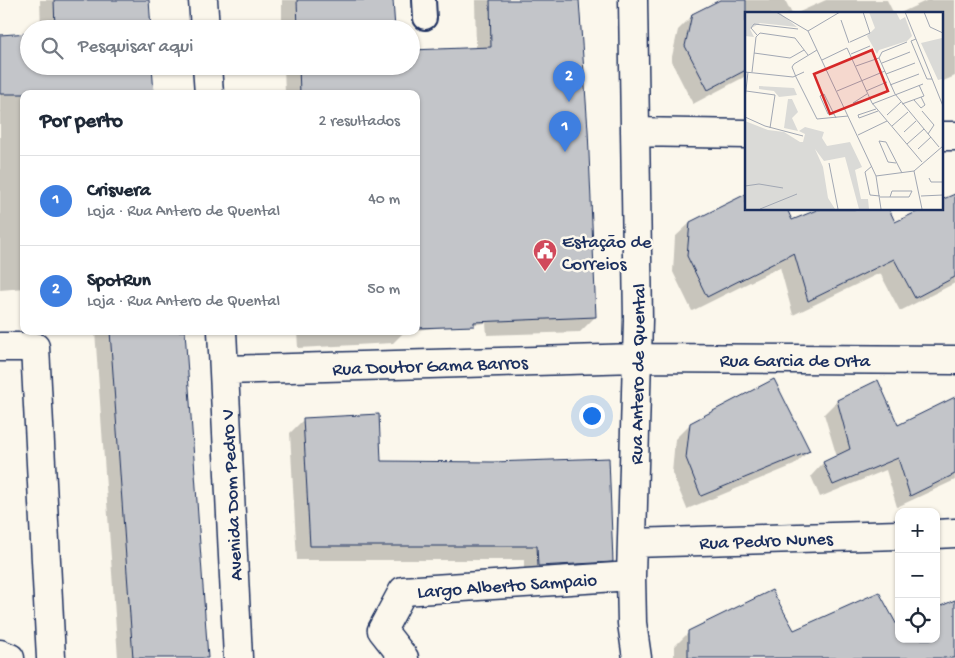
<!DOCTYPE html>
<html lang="pt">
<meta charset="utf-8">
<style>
:root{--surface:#fff;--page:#f2f2f3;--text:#1f2937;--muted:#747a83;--line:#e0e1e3;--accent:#b45309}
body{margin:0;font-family:"Gochi Hand",sans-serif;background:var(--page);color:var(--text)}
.controls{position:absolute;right:15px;bottom:15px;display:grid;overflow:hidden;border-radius:10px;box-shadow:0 1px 4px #0004}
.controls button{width:45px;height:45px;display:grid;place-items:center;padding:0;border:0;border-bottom:1px solid var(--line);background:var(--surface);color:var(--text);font:25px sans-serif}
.you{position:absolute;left:591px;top:415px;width:18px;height:18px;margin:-12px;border:4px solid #fff;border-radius:50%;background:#1a73e8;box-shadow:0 0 0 8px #1a73e833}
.badge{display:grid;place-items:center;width:32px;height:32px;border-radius:50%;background:var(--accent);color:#fff;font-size:16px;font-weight:700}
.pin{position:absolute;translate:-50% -41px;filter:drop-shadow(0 1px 2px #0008)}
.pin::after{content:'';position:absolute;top:26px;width:18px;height:15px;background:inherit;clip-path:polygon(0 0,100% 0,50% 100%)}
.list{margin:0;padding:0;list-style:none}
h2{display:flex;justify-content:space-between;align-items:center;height:65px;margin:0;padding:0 20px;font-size:21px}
h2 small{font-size:16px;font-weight:400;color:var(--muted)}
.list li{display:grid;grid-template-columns:32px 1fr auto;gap:15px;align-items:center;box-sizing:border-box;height:90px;padding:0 20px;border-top:1px solid var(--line)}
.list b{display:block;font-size:19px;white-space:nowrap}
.list p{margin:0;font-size:16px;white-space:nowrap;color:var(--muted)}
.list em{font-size:16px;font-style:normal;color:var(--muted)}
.icon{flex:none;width:28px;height:28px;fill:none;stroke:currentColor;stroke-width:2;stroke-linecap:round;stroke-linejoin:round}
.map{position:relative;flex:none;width:955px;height:658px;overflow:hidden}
.search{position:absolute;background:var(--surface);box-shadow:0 1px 4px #0004;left:20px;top:20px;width:400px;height:55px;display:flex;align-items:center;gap:12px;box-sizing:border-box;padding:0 18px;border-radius:28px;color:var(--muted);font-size:19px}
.panel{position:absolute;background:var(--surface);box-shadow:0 1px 4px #0004;left:20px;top:90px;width:400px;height:245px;border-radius:10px}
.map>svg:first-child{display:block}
.shadow{fill:#0003}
.building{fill:#c3c5c9;stroke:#1b2f5e}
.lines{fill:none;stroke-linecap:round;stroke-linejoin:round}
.service-casing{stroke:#1b2f5e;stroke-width:26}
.minor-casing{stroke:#1b2f5e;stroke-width:31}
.service{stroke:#fbf7ec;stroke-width:22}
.minor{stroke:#fbf7ec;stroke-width:28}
.labels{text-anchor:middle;stroke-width:5;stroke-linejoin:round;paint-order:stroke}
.poi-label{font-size:19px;fill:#1b2f5e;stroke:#fbf7ec;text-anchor:start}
.street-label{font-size:19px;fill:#1b2f5e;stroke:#fbf7ec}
.inset-road{fill:none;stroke:#a1a7b3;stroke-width:1}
.view{fill:#d62828;fill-opacity:0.15;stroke:#d62828;stroke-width:2.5}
.inset-edge{fill:none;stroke:#1b2f5e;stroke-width:2.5}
</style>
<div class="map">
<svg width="955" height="658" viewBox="0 0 955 658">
<rect width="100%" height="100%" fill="#fbf7ec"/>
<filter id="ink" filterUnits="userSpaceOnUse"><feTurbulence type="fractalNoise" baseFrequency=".02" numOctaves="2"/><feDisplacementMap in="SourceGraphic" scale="10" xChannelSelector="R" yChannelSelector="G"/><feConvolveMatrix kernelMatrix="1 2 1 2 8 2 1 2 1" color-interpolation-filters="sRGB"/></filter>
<g filter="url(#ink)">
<path class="shadow" d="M40,0H148L149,29H41Z
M282,0H392L393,29H282Z
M475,0H578L595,317L580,332L487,335L486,323L416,330V94H285L284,66H411L476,49Z
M723,0H785L792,14H746V76L693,104L671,61L678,30L693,15Z
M826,0H887L894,14H795Z
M928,0H955V76L941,82V14H898Z
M0,36L29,66L24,94V288L0,290Z
M746,195V209H786L792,222L822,209H887L895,224L926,209H941L955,195V283L900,311L880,273L793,315L780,267L692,311L673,272L675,237L690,223Z
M95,331H184L207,658H118Z
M297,331H405L393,343L298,348Z
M878,382L898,427L955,398V480L897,507L886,470L820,497L811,476L823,463L837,457L824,414L837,401Z
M304,419L379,462L493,463L612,561L598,575L524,580V560H297L290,433Z
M690,424L809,451L794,465L687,509L672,473L675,439Z
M955,601V658H674V647L689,632H794L899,639H936Z"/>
<path class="building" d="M54,0H149L151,29H55Z
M297,0H393L395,29H298Z
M490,0H579L588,130L596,317L474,322V326L416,328V94H300L299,66H411V50L491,47Z
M720,0H746V70L708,90L685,46L692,14Z
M29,33V66H152L154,94H0V35Z
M746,194V209H787L792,220L819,209H889L895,222L923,209H941V200L955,194V277L915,298L894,259L808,301L794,253L707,297L687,256L690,222Z
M110,331H185L208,658H133Z
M774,379L810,451L701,496L686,458L690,423Z
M878,380L898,425L955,397V474L910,496L898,458L833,485L823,462L850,449L837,400Z
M379,414L381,461L493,462L609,458L613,562L538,566L537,546H310L303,418Z
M772,590L794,630L879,592L898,627L899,626V639H936V608L955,600V658H688V631Z"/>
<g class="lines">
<g class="service-casing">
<path id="service" d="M424,0L425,18"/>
</g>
<g class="minor-casing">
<path id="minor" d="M203,0L205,29
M633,0L638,320L631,576L632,623L637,658
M207,66L209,94
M635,132L746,134
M941,136H955
M222,331L238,658
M0,347H35L51,658
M224,370L636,358L955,360
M936,534L955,533
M633,543L899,535
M0,654L10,658
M404,658L382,630L403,591L631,576"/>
</g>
<use href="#service" class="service"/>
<use href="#minor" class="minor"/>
</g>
</g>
<defs>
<g id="civic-pin" transform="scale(1.25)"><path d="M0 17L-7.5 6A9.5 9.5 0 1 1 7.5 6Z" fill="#d1495b" stroke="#fbf7ec"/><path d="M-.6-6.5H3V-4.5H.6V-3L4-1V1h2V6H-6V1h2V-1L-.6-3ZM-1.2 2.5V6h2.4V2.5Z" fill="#fff"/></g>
</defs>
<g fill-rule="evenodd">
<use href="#civic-pin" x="545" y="251"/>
</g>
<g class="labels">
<g class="poi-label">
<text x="562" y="247">Estação de<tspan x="562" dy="22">Correios</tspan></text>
</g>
<g class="street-label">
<text x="795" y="366">Rua Garcia de Orta</text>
<text transform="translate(430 364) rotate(-2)" y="7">Rua Doutor Gama Barros</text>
<text transform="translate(636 374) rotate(-89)" y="7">Rua Antero de Quental</text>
<text transform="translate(230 495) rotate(-93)" y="7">Avenida Dom Pedro V</text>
<text transform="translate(766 539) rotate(-2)" y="7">Rua Pedro Nunes</text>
<text transform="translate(507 584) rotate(-4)" y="7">Largo Alberto Sampaio</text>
</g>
</g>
<g transform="translate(745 12)">
<rect width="198" height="198" fill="#fbf7ec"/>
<path d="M0,0H34L52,15L15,11L5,17L9,25L0,24ZM124,0H151L155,8L160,5L167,24L162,29L134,38L132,42L122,24L130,16ZM197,26V67L193,68L176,31ZM14,74L49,76L52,83L34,85L29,79L14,77ZM43,87H47L53,100L47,106L53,119L39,116ZM0,109L23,118L39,120L55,130H58L60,122L54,119L60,115L79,120L77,126L82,134L105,130L117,155L110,158L116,187H123L124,197H114L100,145L79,149L70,137L78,155L83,186L90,197H0Z" fill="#dadad7"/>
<path class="inset-road" d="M31,0L63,19M160,0L198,94M179,0L185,15L198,21M96,8L104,31M63,19L131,164L136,197M63,19L95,0M12,23L6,16L9,12L53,17M171,27L166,29L179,60L182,67H187M105,30L125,21L118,0M102,36L127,91L177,150M72,38L49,52L47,55L51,65L72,107L103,104M9,41L45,46L59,38M106,42L125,34M134,46L150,82L194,135M134,46L137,40L162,30M77,48L102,36M137,51L165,40M111,54L134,46M0,60L48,65L59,60M7,60L11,25L15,21L50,26L63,43M141,62L170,51M145,73L174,62M1,79L30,83L25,116M92,79L140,59M121,79L142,70M122,82L108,91L124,87M0,87L3,60M169,88L176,96L180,93L176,85M127,92L178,72M157,92L179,84L174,73M177,99L189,113L183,122M89,102H83L75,84L79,82L91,106M142,103L156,90M0,105L20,114L58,124M114,106L113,103L131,97M114,106L133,99M147,114L163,100M159,120L171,109M113,123L142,109M162,132L179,117M173,137L186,125M84,151L93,197M151,151L143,150L134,129L141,130L157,161M127,154L120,160L125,183L135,184M169,159L177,197M131,164L169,159L198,134M184,166L186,170H198M0,174L14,172L38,176M176,184L198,183M135,185H164L167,179H147L145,185M15,197L52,182"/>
<path class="view" d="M127,38L143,79L85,102L69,62Z"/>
<rect width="198" height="198" class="inset-edge"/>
</g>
</svg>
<div class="controls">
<button>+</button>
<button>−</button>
<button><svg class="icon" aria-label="locate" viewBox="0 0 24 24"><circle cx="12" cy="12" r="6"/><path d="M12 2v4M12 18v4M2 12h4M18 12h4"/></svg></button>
</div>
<div class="you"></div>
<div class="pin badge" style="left:565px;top:152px;background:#3f7fe0">1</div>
<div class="pin badge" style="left:569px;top:102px;background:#3f7fe0">2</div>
<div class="search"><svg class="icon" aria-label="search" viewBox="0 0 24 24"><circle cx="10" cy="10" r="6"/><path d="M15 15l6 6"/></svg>Pesquisar aqui</div>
<section class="panel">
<h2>Por perto<small>2 resultados</small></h2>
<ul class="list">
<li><span class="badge" style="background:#3f7fe0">1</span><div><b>Crisvera</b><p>Loja · Rua Antero de Quental</p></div><em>40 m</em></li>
<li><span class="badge" style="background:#3f7fe0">2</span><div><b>SpotRun</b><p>Loja · Rua Antero de Quental</p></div><em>50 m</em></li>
</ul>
</section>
</div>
